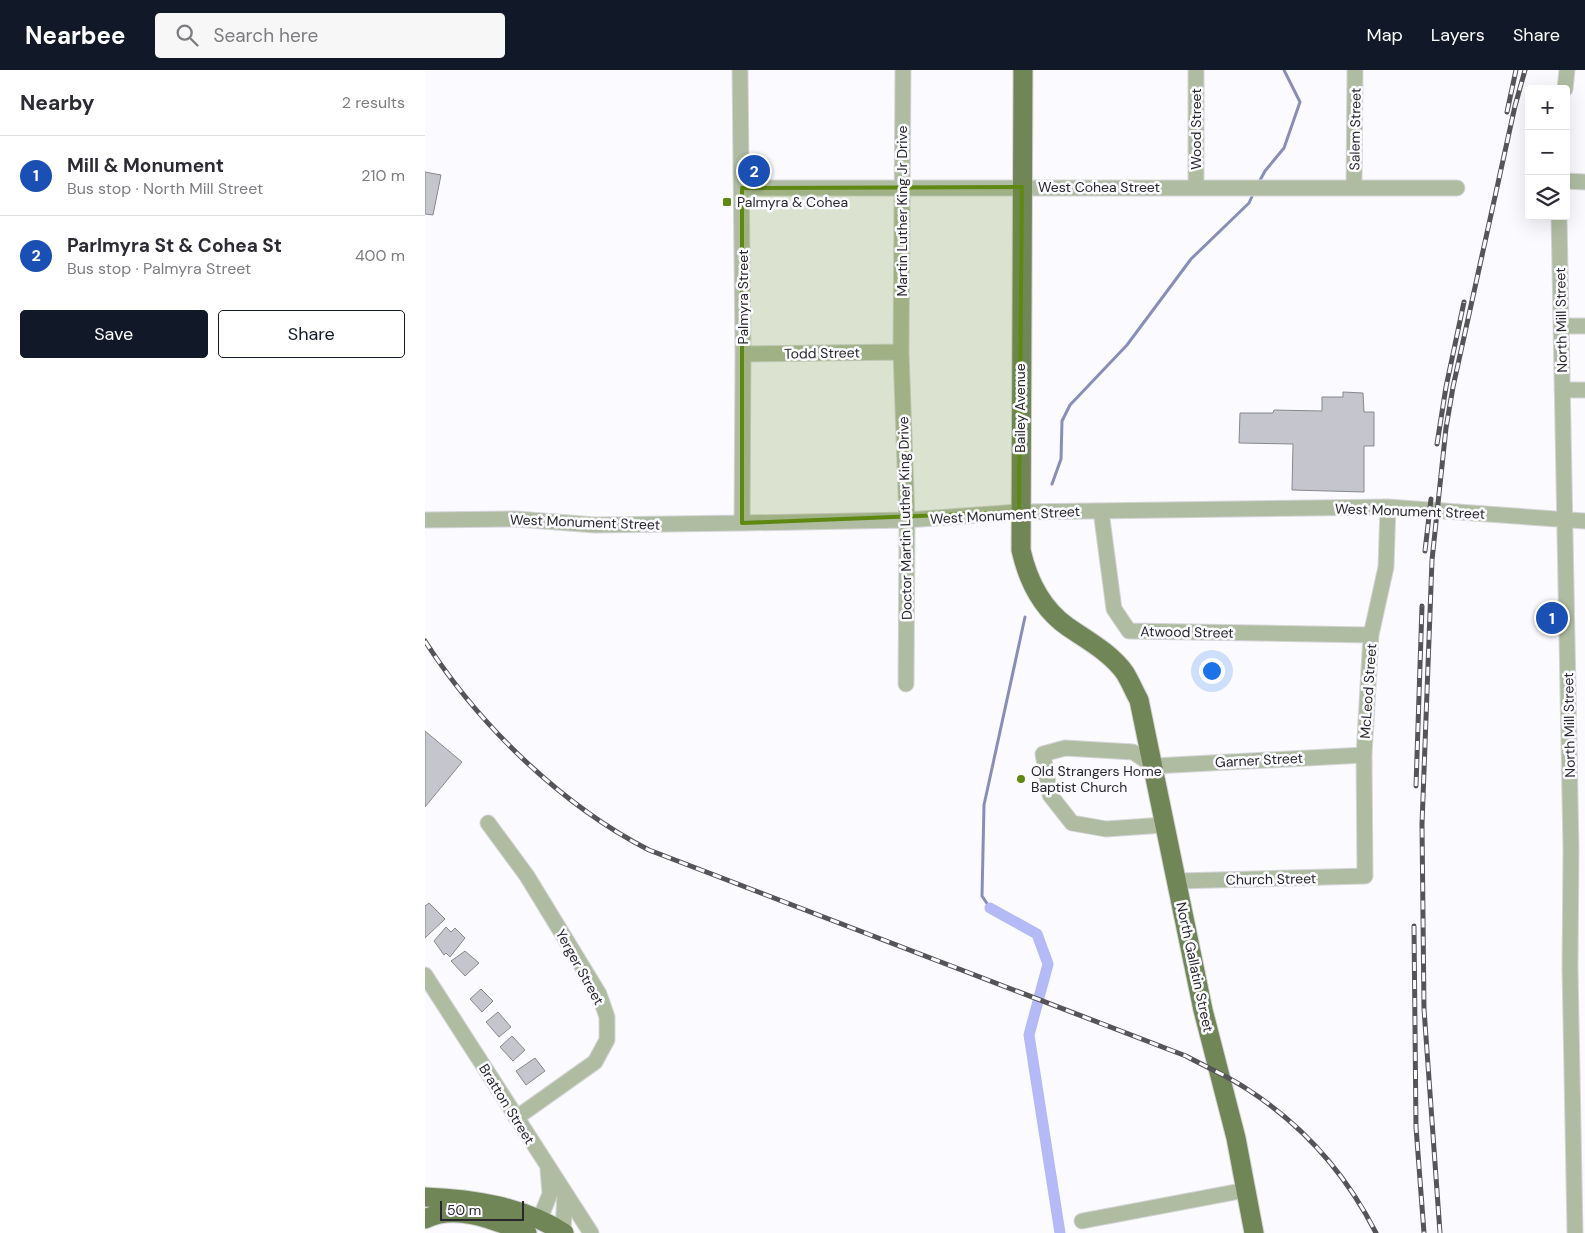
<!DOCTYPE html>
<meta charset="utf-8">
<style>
:root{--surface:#fff;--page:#f7f7f7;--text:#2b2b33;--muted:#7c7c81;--line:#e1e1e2;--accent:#111827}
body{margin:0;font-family:"DM Sans",sans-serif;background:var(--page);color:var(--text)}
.controls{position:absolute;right:15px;top:15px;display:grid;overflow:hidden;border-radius:5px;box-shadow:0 5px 20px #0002}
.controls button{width:45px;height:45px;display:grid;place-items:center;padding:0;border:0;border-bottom:1px solid var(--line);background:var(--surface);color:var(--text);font:25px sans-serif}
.scale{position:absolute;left:15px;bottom:12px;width:84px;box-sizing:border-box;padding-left:5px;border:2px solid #28282b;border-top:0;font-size:14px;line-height:18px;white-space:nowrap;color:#28282b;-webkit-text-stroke:4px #fbfbff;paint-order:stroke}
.you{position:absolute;left:786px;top:600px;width:18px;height:18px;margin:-12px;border:4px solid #fff;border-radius:50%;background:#1a73e8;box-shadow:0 0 0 8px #1a73e833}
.badge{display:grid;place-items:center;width:32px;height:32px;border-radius:50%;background:var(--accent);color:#fff;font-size:16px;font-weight:700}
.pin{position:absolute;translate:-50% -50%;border:2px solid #fff;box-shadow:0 1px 5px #0006}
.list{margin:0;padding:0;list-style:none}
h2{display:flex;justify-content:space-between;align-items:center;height:65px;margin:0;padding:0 20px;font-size:21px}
h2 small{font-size:16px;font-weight:400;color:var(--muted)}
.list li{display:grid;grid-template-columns:32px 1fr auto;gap:15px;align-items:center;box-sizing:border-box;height:80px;padding:0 20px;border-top:1px solid var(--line)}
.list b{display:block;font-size:19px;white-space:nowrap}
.list p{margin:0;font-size:16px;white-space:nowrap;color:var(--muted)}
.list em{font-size:16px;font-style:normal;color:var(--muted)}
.actions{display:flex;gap:10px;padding:15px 20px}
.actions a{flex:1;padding:11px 0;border:1px solid var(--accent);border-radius:5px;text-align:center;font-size:18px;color:var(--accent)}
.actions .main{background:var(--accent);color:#fff}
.icon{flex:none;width:28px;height:28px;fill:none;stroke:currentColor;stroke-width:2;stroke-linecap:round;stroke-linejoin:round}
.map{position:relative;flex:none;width:1160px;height:1163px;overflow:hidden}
header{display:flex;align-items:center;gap:30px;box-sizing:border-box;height:70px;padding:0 25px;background:var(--accent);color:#fff}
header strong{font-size:24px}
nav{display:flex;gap:28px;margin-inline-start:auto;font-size:18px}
.search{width:350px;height:45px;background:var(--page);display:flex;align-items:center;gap:12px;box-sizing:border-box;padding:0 18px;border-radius:5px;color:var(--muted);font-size:19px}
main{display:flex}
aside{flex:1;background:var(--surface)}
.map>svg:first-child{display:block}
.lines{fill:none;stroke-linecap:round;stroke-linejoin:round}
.stream{stroke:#898eb9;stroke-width:3}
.canal{stroke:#b3baf6;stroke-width:11}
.building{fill:#c5c6cd;stroke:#87888f}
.minor-casing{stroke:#d5d5d9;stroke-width:17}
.major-casing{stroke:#d5d5d9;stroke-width:21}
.minor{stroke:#b0bca2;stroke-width:15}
.major{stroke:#718657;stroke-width:19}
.rail-casing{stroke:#555558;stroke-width:5}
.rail{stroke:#fbfbff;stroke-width:3;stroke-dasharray:9;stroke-linecap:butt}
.marked{fill:#5f8812;fill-opacity:0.2;stroke:#5f8812;stroke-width:4;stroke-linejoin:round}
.poi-dot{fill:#5f8812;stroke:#fbfbff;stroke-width:2}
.labels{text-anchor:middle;stroke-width:5;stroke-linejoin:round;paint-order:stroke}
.street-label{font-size:14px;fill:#28282b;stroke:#fbfbff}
.poi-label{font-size:14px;fill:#28282b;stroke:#fbfbff;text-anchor:start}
</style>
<header>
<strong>Nearbee</strong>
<div class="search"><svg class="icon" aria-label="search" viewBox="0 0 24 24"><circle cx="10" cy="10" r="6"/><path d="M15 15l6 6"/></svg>Search here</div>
<nav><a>Map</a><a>Layers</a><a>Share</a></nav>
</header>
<main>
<aside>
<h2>Nearby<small>2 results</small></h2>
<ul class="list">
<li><span class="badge" style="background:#1a4fb4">1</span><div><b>Mill &amp; Monument</b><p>Bus stop · North Mill Street</p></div><em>210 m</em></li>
<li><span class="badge" style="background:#1a4fb4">2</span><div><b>Parlmyra St &amp; Cohea St</b><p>Bus stop · Palmyra Street</p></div><em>400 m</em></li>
</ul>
<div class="actions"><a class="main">Save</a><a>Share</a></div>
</aside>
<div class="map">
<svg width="1160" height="1163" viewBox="0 0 1160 1163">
<rect width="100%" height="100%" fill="#fbfbff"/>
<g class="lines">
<path class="stream" d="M833,114L840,101L859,78L875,32L859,0
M627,414L636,389L637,351L645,335L702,275L766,189L824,133L829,122
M565,838L557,826L559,735L600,547"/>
<path class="canal" d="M565,838L612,864L623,894L604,965L635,1163"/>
</g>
<path class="building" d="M0,102L16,105L8,145L0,144Z
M918,322L938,323L939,342H949V376H939V422L867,420L868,374L814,373L815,343H848L849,340L897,341V327H918Z
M0,661L37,692L0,737Z
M4,833L20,849L0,868V836Z
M21,857L26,862L30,858L40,868L25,887L21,883L19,885L9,871Z
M40,881L54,893L40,906L26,891Z
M56,919L68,931L57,942L45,929Z
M73,942L86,957L74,967L61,952Z
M87,966L100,980L88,991L75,977Z
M110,988L120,1001L101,1015L91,1001Z"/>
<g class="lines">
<g class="minor-casing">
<path id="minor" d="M315,0L318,284L317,453
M478,0L476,282L482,450L481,614
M1140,19L1142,0
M1141,111L1160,112
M771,117V0
M317,118H1032
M929,118L930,0
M1134,146L1146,780L1145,897L1150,1163
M1136,256H1160
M318,284L476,282
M1137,320H1160
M676,441L689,539L704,561L946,565
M0,450L92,449L170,455L317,453L482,450L594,442L963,437L1160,451
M63,753L102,806L174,924L182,947V970L170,992L91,1048
M739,755L681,759L647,753L625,725L618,684L640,678L708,682L729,696L939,685
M752,811L940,806L939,685L946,565L961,497L963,437
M0,905L166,1163
M114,1151L125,1124L123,1100
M657,1151L821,1120
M138,1162L140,1123"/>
</g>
<g class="major-casing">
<path id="major" d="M598,0L596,480C603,511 616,538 643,557C662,570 686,583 700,603C705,611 709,621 714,630L778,940L811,1068L829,1163
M0,1127C48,1129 97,1136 139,1163
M0,1149C32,1133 71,1151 102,1163"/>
</g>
<use href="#minor" class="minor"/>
<use href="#major" class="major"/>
<g class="rail-casing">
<path id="rail" d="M1082,42L1091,0
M1012,374L1021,317L1039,232
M1000,481L1006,429
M0,571C53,654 136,735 224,780L761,986C781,997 803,1006 822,1019C878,1055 921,1104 951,1163
M991,716L997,536
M989,856L991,1057L999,1163
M1015,1163L999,939L997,754L1007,490L1021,358L1028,317L1090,36L1100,0"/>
</g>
<use href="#rail" class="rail"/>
</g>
<path class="marked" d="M597,117L594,442L317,453V118Z"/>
<g class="poi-dot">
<rect x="297" y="127" width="10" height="10" rx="2.5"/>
<circle cx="596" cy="709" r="5"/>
</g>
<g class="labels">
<g class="street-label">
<text transform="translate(771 59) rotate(-90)" y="5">Wood Street</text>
<text transform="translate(930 59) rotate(-89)" y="5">Salem Street</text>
<text x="674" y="122">West Cohea Street</text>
<text transform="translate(477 141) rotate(-90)" y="5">Martin Luther King Jr Drive</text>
<text transform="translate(318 227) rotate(-90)" y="5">Palmyra Street</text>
<text transform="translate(1136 250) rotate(-91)" y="5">North Mill Street</text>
<text transform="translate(397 283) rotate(-1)" y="5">Todd Street</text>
<text transform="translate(595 338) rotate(-90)" y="5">Bailey Avenue</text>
<text transform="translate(985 441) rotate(2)" y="5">West Monument Street</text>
<text transform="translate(580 445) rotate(-3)" y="5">West Monument Street</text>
<text transform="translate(480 448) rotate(-91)" y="5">Doctor Martin Luther King Drive</text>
<text transform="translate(160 452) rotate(2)" y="5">West Monument Street</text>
<text transform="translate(762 562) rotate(1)" y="5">Atwood Street</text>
<text transform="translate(943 621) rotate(-86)" y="5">McLeod Street</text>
<text transform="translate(1144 655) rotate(-91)" y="5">North Mill Street</text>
<text transform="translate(834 690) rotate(-3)" y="5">Garner Street</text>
<text transform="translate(846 809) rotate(-1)" y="5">Church Street</text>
<text transform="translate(155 897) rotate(61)" y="5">Yerger Street</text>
<text transform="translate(770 897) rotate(78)" y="5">North Gallatin Street</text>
<text transform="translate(82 1034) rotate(58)" y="5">Bratton Street</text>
</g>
<g class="poi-label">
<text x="312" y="137">Palmyra &amp; Cohea</text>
<text x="606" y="706">Old Strangers Home<tspan x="606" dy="16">Baptist Church</tspan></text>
</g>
</g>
</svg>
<div class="controls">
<button>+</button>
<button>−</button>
<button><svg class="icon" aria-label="layers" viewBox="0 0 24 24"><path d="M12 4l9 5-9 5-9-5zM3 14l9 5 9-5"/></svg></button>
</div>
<div class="scale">50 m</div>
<div class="you"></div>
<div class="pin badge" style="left:1127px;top:548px;background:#1a4fb4">1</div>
<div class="pin badge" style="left:329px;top:101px;background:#1a4fb4">2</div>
</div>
</main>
